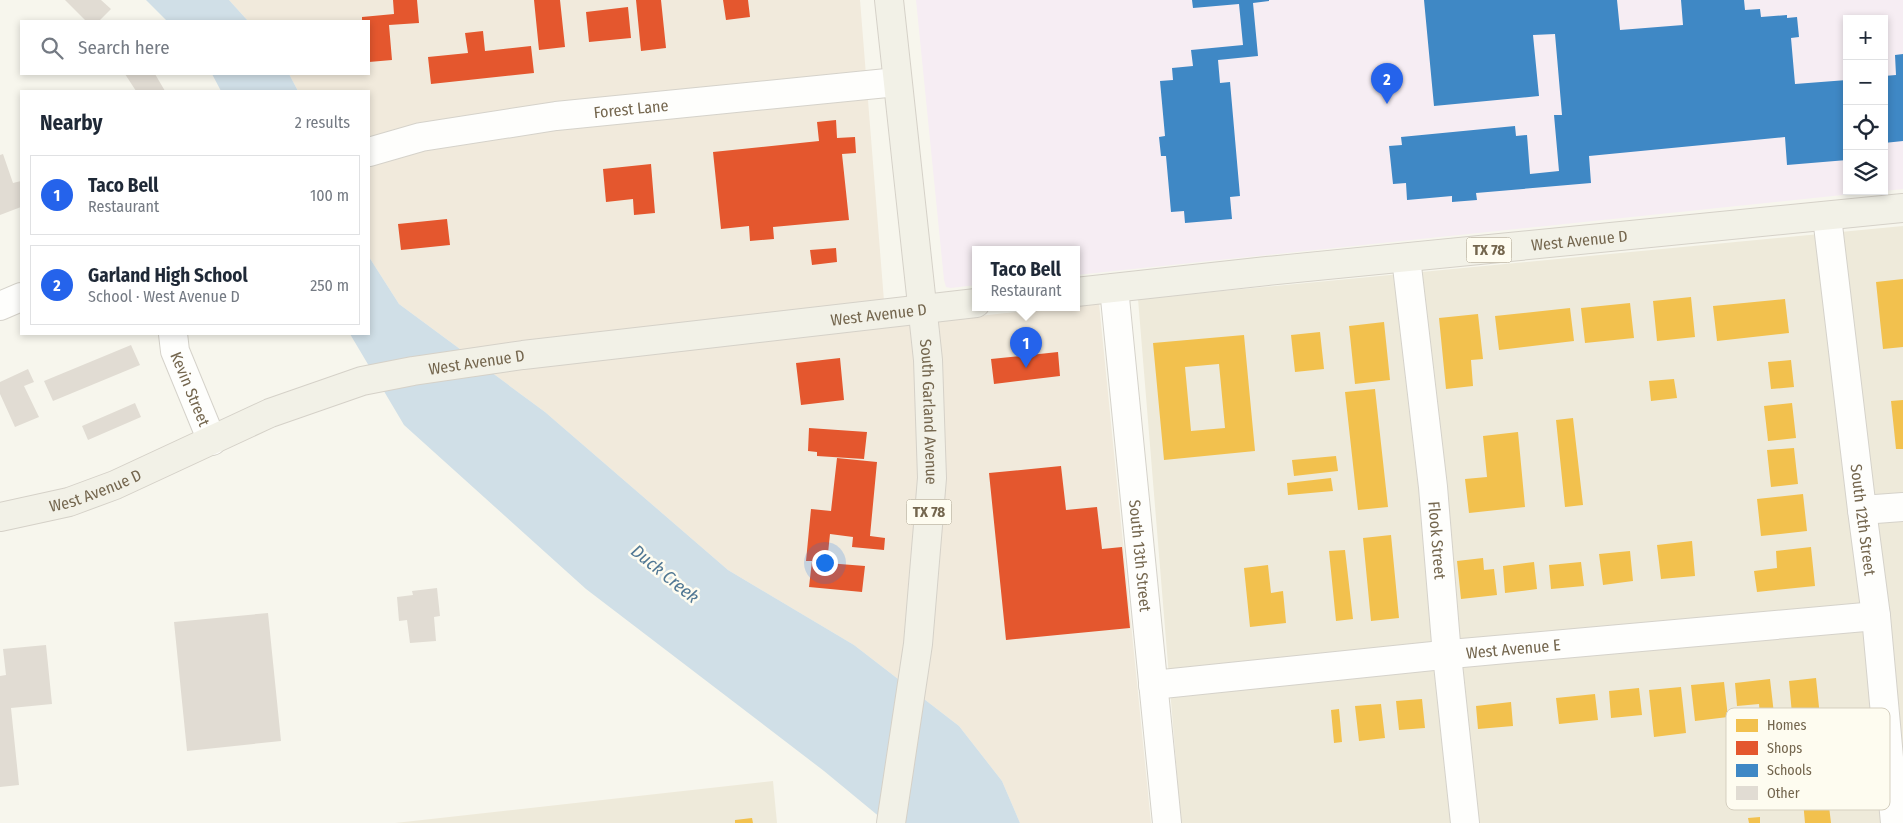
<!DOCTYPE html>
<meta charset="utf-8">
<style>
:root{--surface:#fff;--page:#f6f6f7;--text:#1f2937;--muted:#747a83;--line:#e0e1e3;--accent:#2563eb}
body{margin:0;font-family:"Fira Sans Condensed",sans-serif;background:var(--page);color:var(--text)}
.controls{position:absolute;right:15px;top:15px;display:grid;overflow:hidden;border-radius:0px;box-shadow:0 2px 8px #0003}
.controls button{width:45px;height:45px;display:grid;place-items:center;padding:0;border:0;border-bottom:1px solid var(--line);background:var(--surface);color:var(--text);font:25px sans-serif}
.you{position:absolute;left:824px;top:562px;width:18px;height:18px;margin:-12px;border:4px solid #fff;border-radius:50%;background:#1a73e8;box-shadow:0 0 0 8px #1a73e833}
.badge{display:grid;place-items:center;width:32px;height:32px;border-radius:50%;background:var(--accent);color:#fff;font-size:16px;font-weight:700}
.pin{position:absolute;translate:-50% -41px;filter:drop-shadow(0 1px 2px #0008)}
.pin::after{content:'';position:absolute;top:26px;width:18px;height:15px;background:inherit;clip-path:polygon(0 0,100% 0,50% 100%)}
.popup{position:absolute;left:972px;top:246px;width:108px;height:65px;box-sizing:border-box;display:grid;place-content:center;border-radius:0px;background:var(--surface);filter:drop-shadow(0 1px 4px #0005);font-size:16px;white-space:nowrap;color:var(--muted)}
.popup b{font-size:19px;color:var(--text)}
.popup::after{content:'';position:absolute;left:50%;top:100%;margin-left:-10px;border:10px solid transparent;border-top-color:var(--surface)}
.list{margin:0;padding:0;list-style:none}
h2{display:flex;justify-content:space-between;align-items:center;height:65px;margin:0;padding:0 20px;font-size:21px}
h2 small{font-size:16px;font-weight:400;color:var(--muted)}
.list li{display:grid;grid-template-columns:32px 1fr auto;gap:15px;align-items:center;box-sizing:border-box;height:80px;margin:0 10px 10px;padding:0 10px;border:1px solid var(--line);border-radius:0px}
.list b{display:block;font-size:19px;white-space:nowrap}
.list p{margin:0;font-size:16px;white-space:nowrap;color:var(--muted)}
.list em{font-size:16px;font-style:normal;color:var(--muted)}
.icon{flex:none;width:28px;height:28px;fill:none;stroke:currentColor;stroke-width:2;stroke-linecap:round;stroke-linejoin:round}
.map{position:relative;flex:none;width:1903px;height:823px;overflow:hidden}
.search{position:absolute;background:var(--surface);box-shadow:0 2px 8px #0003;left:20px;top:20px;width:350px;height:55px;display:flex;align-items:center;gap:12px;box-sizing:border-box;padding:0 18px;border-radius:0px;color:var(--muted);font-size:19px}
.panel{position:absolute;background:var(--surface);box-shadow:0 2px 8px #0003;left:20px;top:90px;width:350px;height:245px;border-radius:0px}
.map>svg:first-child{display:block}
.residential{fill:#eeeada}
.commercial{fill:#f1eadc}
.education{fill:#f6edf3}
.water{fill:#d0dfe7}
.homes{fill:#f2c14e;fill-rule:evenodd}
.shops{fill:#e4572e}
.schools{fill:#3f88c5}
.building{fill:#e1dcd3}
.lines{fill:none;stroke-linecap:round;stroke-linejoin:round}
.minor-casing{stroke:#d5d2ca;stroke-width:30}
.major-casing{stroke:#d5d1c8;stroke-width:30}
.minor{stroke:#fefefc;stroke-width:28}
.major{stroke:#f2f1e7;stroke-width:28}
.labels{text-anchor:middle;stroke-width:5;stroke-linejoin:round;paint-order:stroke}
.shield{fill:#fefcf0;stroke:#9d937f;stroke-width:1}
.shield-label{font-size:15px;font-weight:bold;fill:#74664e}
.street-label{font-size:16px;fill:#74664e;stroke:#fefcf0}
.water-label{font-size:18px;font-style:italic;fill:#507793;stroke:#fefcf0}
.key{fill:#fefcf0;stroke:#d5cfbf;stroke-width:1}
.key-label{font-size:14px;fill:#74664e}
</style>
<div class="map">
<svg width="1903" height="823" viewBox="0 0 1903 823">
<rect width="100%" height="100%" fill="#f7f6ed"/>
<path class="residential" d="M1903,226V823H1181L1138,299Z
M773,781L777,823H395Z"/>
<path class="commercial" d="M229,0H860L886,326L1062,307H1076V305L1099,303L1151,823H1020L1002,781L959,726L854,645L728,570L545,412L399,304L369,257V91H298L289,74H369V21H248Z"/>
<path class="education" d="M916,0H1903V189L1884,191V19H1847V191H1880L1076,275V249H976V285L951,288L946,287L944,280Z"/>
<path class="water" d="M146,0H229L248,21H167Z
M212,74H289L298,91H221Z
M369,257L399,304L545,412L728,570L854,645L959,726L1002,781L1020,823H887L824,771L586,589L404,425L350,334H369Z"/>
<path class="homes" d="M1903,279V347L1883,349L1876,282Z
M1691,297L1695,337L1657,341L1653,301Z
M1785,299L1789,333L1717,341L1713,306Z
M1630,303L1634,338L1585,343L1581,308Z
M1570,308L1574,341L1499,350L1495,316Z
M1478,314L1483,359L1471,360L1473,386L1446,389L1439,318Z
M1384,322L1390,380L1355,384L1349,326Z
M1320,332L1324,369L1295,372L1291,335Z
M1244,335L1255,451L1164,460L1153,343ZM1219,364L1225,428L1191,431L1185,367Z
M1791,360L1794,387L1771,389L1768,362Z
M1674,379L1677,398L1651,401L1649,381Z
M1375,389L1388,507L1358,510L1345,392Z
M1903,400V449H1896L1891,401Z
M1792,403L1796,438L1768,441L1764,406Z
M1573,418L1583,505L1565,507L1556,420Z
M1518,432L1525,507L1469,513L1465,479L1487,477L1483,436Z
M1794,448L1798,484L1771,487L1767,450Z
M1336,456L1338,471L1294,476L1292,460Z
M1331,478L1333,491L1288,495L1287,483Z
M1803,494L1807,531L1761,536L1757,499Z
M1391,535L1399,618L1371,621L1363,538Z
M1692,541L1695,576L1661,579L1657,545Z
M1811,547L1815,586L1757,592L1754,571L1777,568L1776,551Z
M1345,550L1353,619L1336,621L1329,551Z
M1630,551L1633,581L1603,585L1599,554Z
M1483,558L1484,570L1494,569L1497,595L1461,599L1457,561Z
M1534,562L1537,589L1505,593L1503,566Z
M1581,562L1584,586L1551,589L1549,565Z
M1268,565L1271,593L1283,591L1286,623L1250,627L1244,568Z
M1816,678L1822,736L1804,738L1802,713L1792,714L1789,681Z
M1770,679L1774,714L1760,716L1759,704L1737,706L1735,683Z
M1724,682L1728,717L1695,721L1691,685Z
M1681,687L1686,733L1654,737L1649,690Z
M1639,688L1642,715L1611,718L1609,691Z
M1595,694L1598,720L1559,724L1556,698Z
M1422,699L1425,728L1399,730L1396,701Z
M1511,702L1513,726L1478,729L1476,706Z
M1381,704L1385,738L1359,741L1355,706Z
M1339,709L1342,742L1334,743L1331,710Z
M1828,798L1831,823H1805L1803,801Z
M1760,817V823H1749L1748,818Z
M752,818L753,823H735V820Z"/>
<path class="shops" d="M393,0H417L419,23L389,25L392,60L369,62V21H362V17L394,14Z
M534,0H560L565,47L539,50Z
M636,0H661L666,48L641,51Z
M723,0H748L750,17L726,20Z
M628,7L631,38L589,42L586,12Z
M483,31L485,51L531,46L534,73L431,84L428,57L468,53L465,33Z
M836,120L837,138L855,137L856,153L842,154L849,220L773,227L774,239L750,241L749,226L721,229L713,152L819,141L817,122Z
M651,164L655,213L634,215L633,199L606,202L603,169Z
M447,219L450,245L401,250L398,224Z
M836,248L837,262L812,265L810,250Z
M1058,352L1060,376L994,384L991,359Z
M840,358L844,400L801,405L796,363Z
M809,428L867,432L864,459L817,456V452L808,451Z
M837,458L877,462L870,536L885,538L884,550L852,547L853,537L830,534L827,563L865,566L862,592L809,587L812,561H806L811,509L831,511Z
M1061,466L1066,510L1097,507L1102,549L1122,547L1130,628L1006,640L989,473Z"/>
<path class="schools" d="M1192,0H1269V1L1253,3L1258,56L1218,60L1220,83L1230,82L1240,196L1230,197L1232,219L1185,223L1184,211L1171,212L1166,156H1161L1159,137L1165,136L1160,81L1173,80L1172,68L1193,66L1191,50L1243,45L1239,4L1193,8Z
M1424,0H1617L1620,30L1683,25L1681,0H1744L1745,10L1760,9L1761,17L1787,15V18L1797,17L1799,37L1791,38L1795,84L1847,80V160L1787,165L1785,137L1589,156L1591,183L1476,193L1477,200L1452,202V196L1407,200L1406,183L1393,184L1389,146L1402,145L1401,137L1515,126L1516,136L1527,135L1530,174L1559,171L1554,115H1562L1555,34L1533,35L1539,96L1434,106Z
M1903,54V141L1884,143V76L1896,75L1895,55Z"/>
<path class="building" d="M65,0H101L111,9L99,21H86Z
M125,74H155L165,91H136Z
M3,154L13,183L21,181V207L0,215V155Z
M131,345L140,365L53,401L44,381Z
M28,369L34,382L24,386L39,417L15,427L0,394V382Z
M135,403L141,417L88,440L82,426Z
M437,588L440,616L434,617L436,641L410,643L407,620L399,621L397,597L413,595L412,591Z
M268,613L281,741L187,751L174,622Z
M46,645L52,704L11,708L19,785L0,787V676L6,675L3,649Z"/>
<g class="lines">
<g class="minor-casing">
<g id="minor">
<path id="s1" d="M369,152L421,137L556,116L897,82"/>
<path id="s2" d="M1827,217L1862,510L1876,616L1895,823"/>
<path id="s3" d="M1406,258L1433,487L1447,655L1465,823"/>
<path id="s4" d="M1114,288L1167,823"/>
<path d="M0,306L21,297"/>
<path id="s5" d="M173,334L175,351L212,441"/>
<path d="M1862,510L1903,507"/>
<path id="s6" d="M1153,685L1462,653L1876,616"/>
</g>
</g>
<g class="major-casing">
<g id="major">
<path id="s7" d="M889,0L928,360L932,478L918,644L891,823"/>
<path id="s8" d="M1076,292L1267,271L1903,208"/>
<path id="s9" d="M0,517L69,502L115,485L270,413L362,381L413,371L523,355L976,303"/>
</g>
</g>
<use href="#minor" class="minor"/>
<use href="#major" class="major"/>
</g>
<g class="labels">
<g class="shield">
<rect x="1466.5" y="237.5" width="45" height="25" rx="4"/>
<rect x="906.5" y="499.5" width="45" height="25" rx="4"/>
</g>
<g class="shield-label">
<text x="1489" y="255">TX 78</text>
<text x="929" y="517">TX 78</text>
</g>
<g class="street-label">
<text dy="6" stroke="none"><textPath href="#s1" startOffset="266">Forest Lane</textPath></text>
<text dy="6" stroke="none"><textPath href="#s8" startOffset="506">West Avenue D</textPath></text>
<text dy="6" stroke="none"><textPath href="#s9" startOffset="909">West Avenue D</textPath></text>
<text dy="6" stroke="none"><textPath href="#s9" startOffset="504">West Avenue D</textPath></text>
<text dy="6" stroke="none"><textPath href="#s5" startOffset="58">Kevin Street</textPath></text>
<text dy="6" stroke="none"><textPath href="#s7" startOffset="414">South Garland Avenue</textPath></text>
<text dy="6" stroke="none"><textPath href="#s9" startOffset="99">West Avenue D</textPath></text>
<text dy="6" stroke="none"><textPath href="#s2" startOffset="305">South 12th Street</textPath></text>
<text dy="6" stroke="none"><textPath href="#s3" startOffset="284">Flook Street</textPath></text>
<text dy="6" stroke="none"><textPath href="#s4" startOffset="269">South 13th Street</textPath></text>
<text dy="6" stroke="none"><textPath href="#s6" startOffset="362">West Avenue E</textPath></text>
</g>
<g class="water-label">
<text transform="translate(665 574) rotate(39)" y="6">Duck Creek</text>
</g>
</g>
<rect x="1726" y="708" width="164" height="102" rx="8" class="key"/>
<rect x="1736" y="719" width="22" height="13" fill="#f2c14e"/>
<rect x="1736" y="741" width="22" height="14" fill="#e4572e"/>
<rect x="1736" y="764" width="22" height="13" fill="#3f88c5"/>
<rect x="1736" y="786" width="22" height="14" fill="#e1dcd3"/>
<g class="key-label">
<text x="1767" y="730">Homes</text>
<text x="1767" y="753">Shops</text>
<text x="1767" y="775">Schools</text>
<text x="1767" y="798">Other</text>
</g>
</svg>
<div class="controls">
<button>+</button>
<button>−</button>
<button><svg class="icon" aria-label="locate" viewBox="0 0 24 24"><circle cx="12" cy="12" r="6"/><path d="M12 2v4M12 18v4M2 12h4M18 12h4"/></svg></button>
<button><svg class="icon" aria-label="layers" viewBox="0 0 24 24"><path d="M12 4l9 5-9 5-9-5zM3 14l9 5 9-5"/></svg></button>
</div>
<div class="you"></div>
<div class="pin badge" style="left:1026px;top:368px">1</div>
<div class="popup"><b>Taco Bell</b>Restaurant</div>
<div class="pin badge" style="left:1387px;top:104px">2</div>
<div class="search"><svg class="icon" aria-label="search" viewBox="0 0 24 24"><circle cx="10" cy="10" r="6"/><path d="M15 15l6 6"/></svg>Search here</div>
<section class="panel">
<h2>Nearby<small>2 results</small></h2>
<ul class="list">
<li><span class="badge">1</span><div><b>Taco Bell</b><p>Restaurant</p></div><em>100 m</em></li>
<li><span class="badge">2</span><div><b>Garland High School</b><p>School · West Avenue D</p></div><em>250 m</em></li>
</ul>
</section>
</div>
